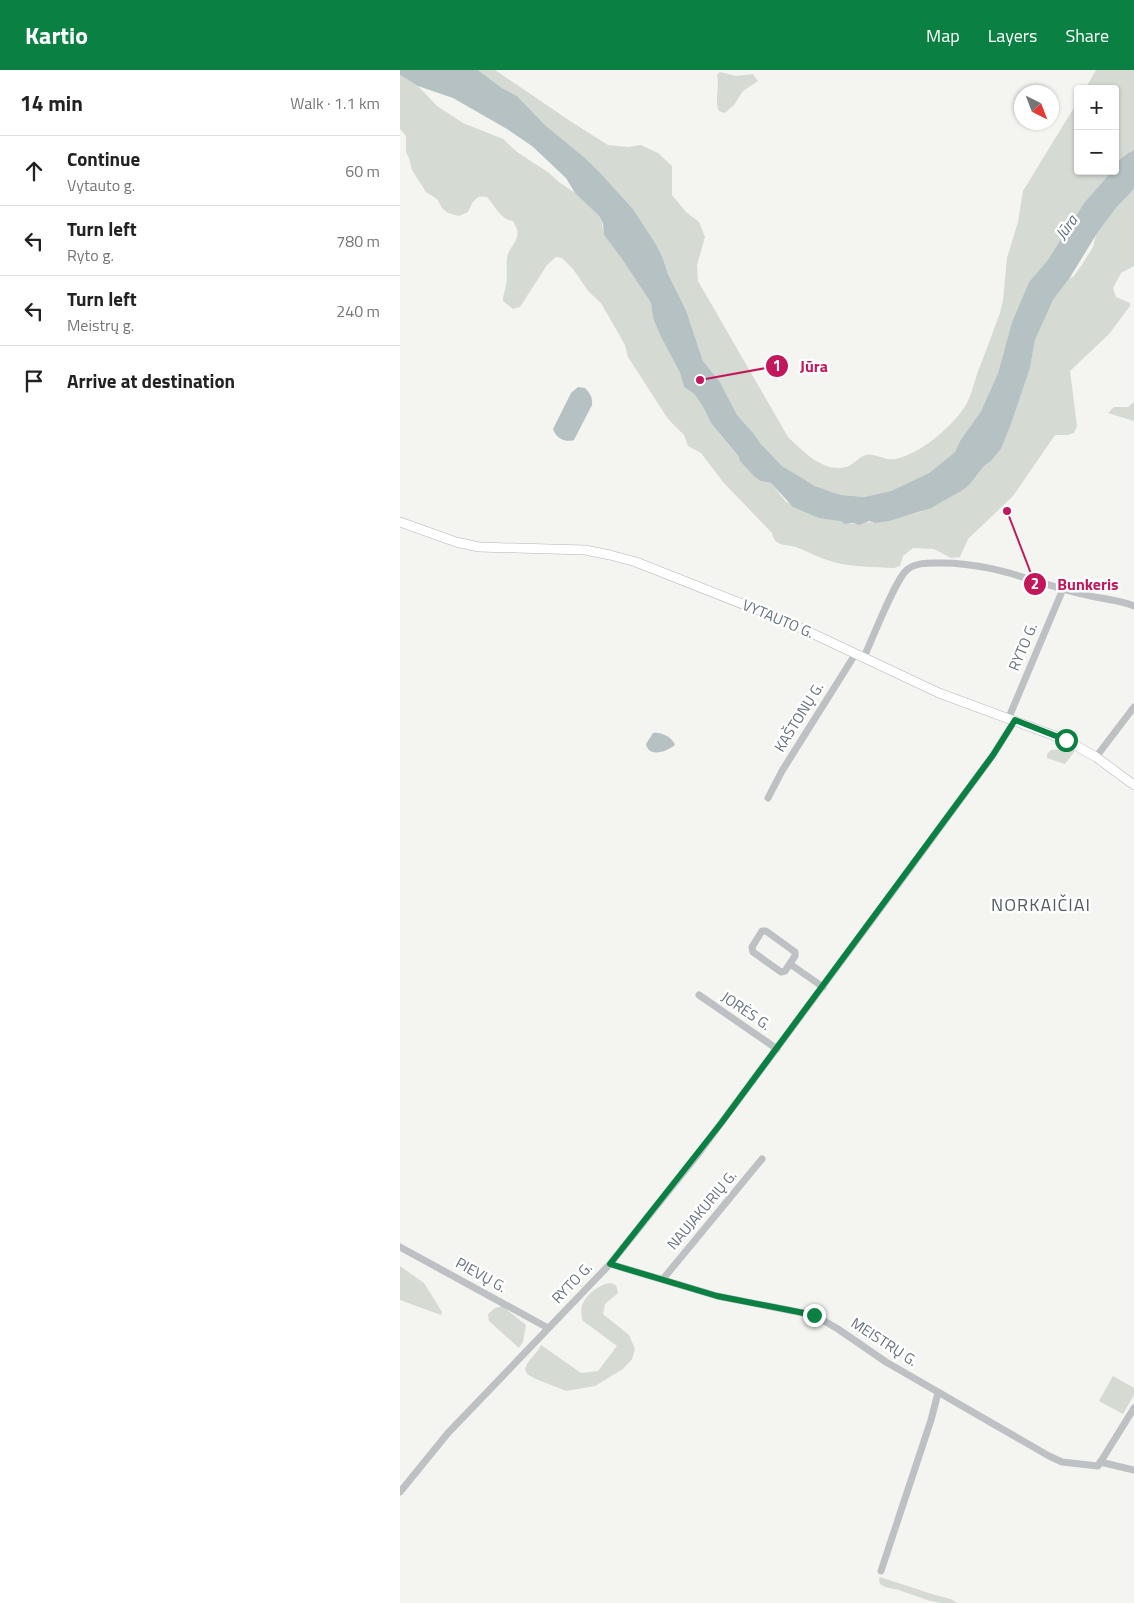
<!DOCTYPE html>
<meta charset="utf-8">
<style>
:root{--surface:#fff;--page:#f6f6f6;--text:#222;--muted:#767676;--line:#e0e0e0;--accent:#0b8043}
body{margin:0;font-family:"Titillium Web",sans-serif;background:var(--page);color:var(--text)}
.controls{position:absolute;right:15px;top:15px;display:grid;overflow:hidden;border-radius:5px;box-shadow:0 1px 4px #0004}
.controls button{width:45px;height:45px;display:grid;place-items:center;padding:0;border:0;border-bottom:1px solid var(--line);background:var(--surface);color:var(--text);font:25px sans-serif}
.compass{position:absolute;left:614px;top:15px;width:45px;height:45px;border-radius:50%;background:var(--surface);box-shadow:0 1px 4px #0004;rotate:138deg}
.stop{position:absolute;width:15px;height:15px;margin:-11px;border:4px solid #0b8043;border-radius:50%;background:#fff}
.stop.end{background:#0b8043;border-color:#fff;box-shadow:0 1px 5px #0008}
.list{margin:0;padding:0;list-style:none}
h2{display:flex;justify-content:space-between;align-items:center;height:65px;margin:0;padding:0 20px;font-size:21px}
h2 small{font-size:16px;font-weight:400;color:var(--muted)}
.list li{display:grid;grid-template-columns:32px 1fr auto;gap:15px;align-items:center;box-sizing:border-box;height:70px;padding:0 20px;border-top:1px solid var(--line)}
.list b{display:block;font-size:19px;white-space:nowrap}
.list p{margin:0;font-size:16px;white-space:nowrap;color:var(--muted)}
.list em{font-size:16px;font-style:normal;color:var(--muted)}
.icon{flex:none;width:28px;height:28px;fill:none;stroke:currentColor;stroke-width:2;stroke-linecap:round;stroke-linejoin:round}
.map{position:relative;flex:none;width:734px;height:1533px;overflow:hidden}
header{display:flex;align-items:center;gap:30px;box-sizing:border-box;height:70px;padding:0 25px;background:var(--accent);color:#fff}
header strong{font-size:24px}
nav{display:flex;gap:28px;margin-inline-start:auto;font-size:18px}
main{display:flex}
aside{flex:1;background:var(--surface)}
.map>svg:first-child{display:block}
.green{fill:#d5dad2}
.water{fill:#b6c1c4}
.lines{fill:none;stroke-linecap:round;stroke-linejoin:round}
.secondary-casing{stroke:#b2b6ba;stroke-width:10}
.street{stroke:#bdc1c4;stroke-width:7}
.secondary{stroke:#fff;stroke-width:9}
.route{stroke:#0b8043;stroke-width:6}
.labels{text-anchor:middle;stroke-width:5;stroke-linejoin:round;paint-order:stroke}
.street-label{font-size:15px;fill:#66737f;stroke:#fff}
.water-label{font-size:16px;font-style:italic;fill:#62757c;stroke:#fff}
.quarter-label{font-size:18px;letter-spacing:1px;fill:#535d64;stroke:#fff}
.leader{fill:none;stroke:#c2185b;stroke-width:2}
.callout-dot{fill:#c2185b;stroke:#fff;stroke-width:2}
.mark-label{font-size:15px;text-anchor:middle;font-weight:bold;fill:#fff}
.callout-label{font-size:16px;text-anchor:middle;font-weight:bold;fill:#c2185b;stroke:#fff;stroke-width:5;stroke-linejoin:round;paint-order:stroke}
</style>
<header>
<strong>Kartio</strong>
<nav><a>Map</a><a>Layers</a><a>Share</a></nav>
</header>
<main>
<aside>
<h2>14 min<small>Walk · 1.1 km</small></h2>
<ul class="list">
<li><svg class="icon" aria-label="ahead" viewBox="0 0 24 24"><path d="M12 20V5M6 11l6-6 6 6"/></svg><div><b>Continue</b><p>Vytauto g.</p></div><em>60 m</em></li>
<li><svg class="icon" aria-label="left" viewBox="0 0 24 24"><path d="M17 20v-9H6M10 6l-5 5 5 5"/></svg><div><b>Turn left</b><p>Ryto g.</p></div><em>780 m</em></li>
<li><svg class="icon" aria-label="left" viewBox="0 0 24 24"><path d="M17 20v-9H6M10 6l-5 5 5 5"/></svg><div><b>Turn left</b><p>Meistrų g.</p></div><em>240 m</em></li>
<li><svg class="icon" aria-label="arrive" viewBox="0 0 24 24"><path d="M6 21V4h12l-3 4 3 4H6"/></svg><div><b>Arrive at destination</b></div></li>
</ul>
</aside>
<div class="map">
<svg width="734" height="1533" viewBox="0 0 734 1533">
<rect width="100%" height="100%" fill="#f4f4f0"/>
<path class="green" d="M78,0H95L170,51L208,75L228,77L241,75L258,83L272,96V125L286,142L299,152L305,167L297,195L298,211L388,367C403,381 423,403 446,397C454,395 458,387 466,385C475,383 486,391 496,389C520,384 555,355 567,333C571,325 574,314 577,304C585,284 592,264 600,243L603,230L607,188L618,152L623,121L678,31V101H712L684,133L647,191L629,212L612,252L598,303L581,341L560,371L555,382L529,403L491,421L464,427L442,425L423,420L390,402L382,396L361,374L354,364L337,345L320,312L303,291L286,240L268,204L262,186L233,139L204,107L146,56L117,26L102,18Z
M696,0H734V80L725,85L715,97V19H685Z
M320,2L336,6L353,4L358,11L343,21L334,35L325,43L319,41C314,31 320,16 317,5Z
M0,5L18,16L37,36L63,53L103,69L117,82L149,103L159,112L175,123L199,146L202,154L204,165L222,189L251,233L253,248L260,265L280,303L284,317L294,324L302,335L311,353L336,384L365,412L371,413L386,432L440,451C450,458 464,450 475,453L520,442L576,406L584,396L591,391L601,379L610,357L630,298L635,270L653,230L669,209L674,206L683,193L693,177L696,165L716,138L734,119V196L721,203L713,218L716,227L730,233V236L709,264L670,301L677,356L674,363L668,365H655L613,426L568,469L560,487L551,488L534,479L513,478L503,486L500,496L494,498C474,497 453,497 433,492C420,488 409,482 396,477C385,474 375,477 372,463L323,412L301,383L288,376L284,365L268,349L228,287L225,275L201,233L189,222L173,199L162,188L156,187L147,195L120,237L113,239L103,231C103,224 105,222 106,215C108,207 106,196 107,188C109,174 125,170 113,151C101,150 95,136 87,127C75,124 72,133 68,142L59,146L48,143L42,138L37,129L26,122L12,100L9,88L6,82V66L0,59Z
M734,332V351L708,343L714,337H728Z
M677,678L665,694L647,688V684L651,680Z
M0,1196L24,1213L42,1242L41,1245L0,1230Z
M210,1213L216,1215L218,1223L205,1234L203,1244L229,1265L235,1279L232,1289L223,1299L195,1316L166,1321L136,1309L127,1304L125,1299C128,1289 137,1284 141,1275L181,1303L198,1301L217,1276L182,1250C182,1244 180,1238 183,1233C188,1223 200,1214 210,1213Z
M102,1236L126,1255L123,1272L119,1278L89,1251L88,1244L95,1238Z
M713,1306L734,1318V1325L723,1344L699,1331Z
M480,1507L535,1525L551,1529L557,1533H541L527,1530L499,1520L485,1517L480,1514L479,1510Z"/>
<path class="water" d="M0,0H78L102,18L117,26L146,56L186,89L204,107L233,139L255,173L262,186L268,204L286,240L303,291L320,312L337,345L354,364L361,374L382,396L415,416L431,422L442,425L464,427L491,421L529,403L555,382L560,371L581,341L598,303L612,252L629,212L647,191L684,133L712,101H715C715,91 726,84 734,80V119L716,138L696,165L669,209L653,230L635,270L630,298L610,357L601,379L591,391L584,396L569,415L561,421L531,438L489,451L475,453L469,451L459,455L453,453L445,454L440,451L419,448L393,437L371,413L361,411L355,407L340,391L339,387L311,353L302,335L294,324L284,317L280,303L260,265L253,248L251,233L222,189L204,165L203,154L199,146L175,123L166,108L132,76L107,59L53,28L18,16L0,5Z
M178,317L185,318C190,323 193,328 192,335L174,370C165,373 156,368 153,359L171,323Z
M253,663C261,662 272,667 275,675C266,682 249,688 246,674Z"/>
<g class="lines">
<g class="secondary-casing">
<path id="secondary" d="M0,452L56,472L79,477L185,480L210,485L236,492L388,552L539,623L666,670L696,687L734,715"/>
</g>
<path class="street" d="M464,587C472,570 496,507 508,499C517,492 531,493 541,493C594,493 632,512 682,524C699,529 718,529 734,536
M609,647L663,519
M696,687L734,637
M368,728L382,701L456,583
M362,861H366L395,882V886L385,901L381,902L353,882L352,877Z
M390,894L423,917
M299,925L377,979
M0,1177L148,1258
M210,1194L317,1226L414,1245L438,1259L486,1292L649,1386L662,1392L698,1396L734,1338
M263,1209L362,1089
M700,1392L734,1400
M0,1422L48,1363L210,1194L299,1083L500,812L593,685L615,650
M481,1501L531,1350L538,1323"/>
<use href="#secondary" class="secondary"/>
</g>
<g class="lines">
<path class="route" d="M414,1245L317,1226L210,1194L322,1052L593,685L615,650L666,670"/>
</g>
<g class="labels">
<g class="street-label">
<text transform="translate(378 549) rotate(23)" y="5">VYTAUTO G.</text>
<text transform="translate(623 577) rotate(-67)" y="5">RYTO G.</text>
<text transform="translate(399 647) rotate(-58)" y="5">KAŠTONŲ G.</text>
<text transform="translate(346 941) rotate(34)" y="5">JORĖS G.</text>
<text transform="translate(302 1140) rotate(-50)" y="5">NAUJAKURIŲ G.</text>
<text transform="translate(81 1205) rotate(29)" y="5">PIEVŲ G.</text>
<text transform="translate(172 1213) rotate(-46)" y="5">RYTO G.</text>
<text transform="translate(484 1272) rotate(33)" y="5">MEISTRŲ G.</text>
</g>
<g class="water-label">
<text transform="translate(666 157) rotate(-54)" y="6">Jūra</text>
</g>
<g class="quarter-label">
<text x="641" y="841">NORKAIČIAI</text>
</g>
</g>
<path class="leader" d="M300 310L377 296M607 441L635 514"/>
<g class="callout-dot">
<circle cx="300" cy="310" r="5"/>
<circle cx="607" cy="441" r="5"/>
<circle cx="377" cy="296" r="12"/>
<circle cx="635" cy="514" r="12"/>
</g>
<g class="mark-label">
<text x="377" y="301">1</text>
<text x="635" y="519">2</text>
</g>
<g class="callout-label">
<text x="414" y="302">Jūra</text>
<text x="688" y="520">Bunkeris</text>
</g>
</svg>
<div class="controls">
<button>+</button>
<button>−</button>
</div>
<svg class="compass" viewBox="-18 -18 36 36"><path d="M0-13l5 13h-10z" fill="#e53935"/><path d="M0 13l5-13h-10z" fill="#767676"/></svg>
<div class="stop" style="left:666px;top:670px"></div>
<div class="stop end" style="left:414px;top:1245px"></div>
</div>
</main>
